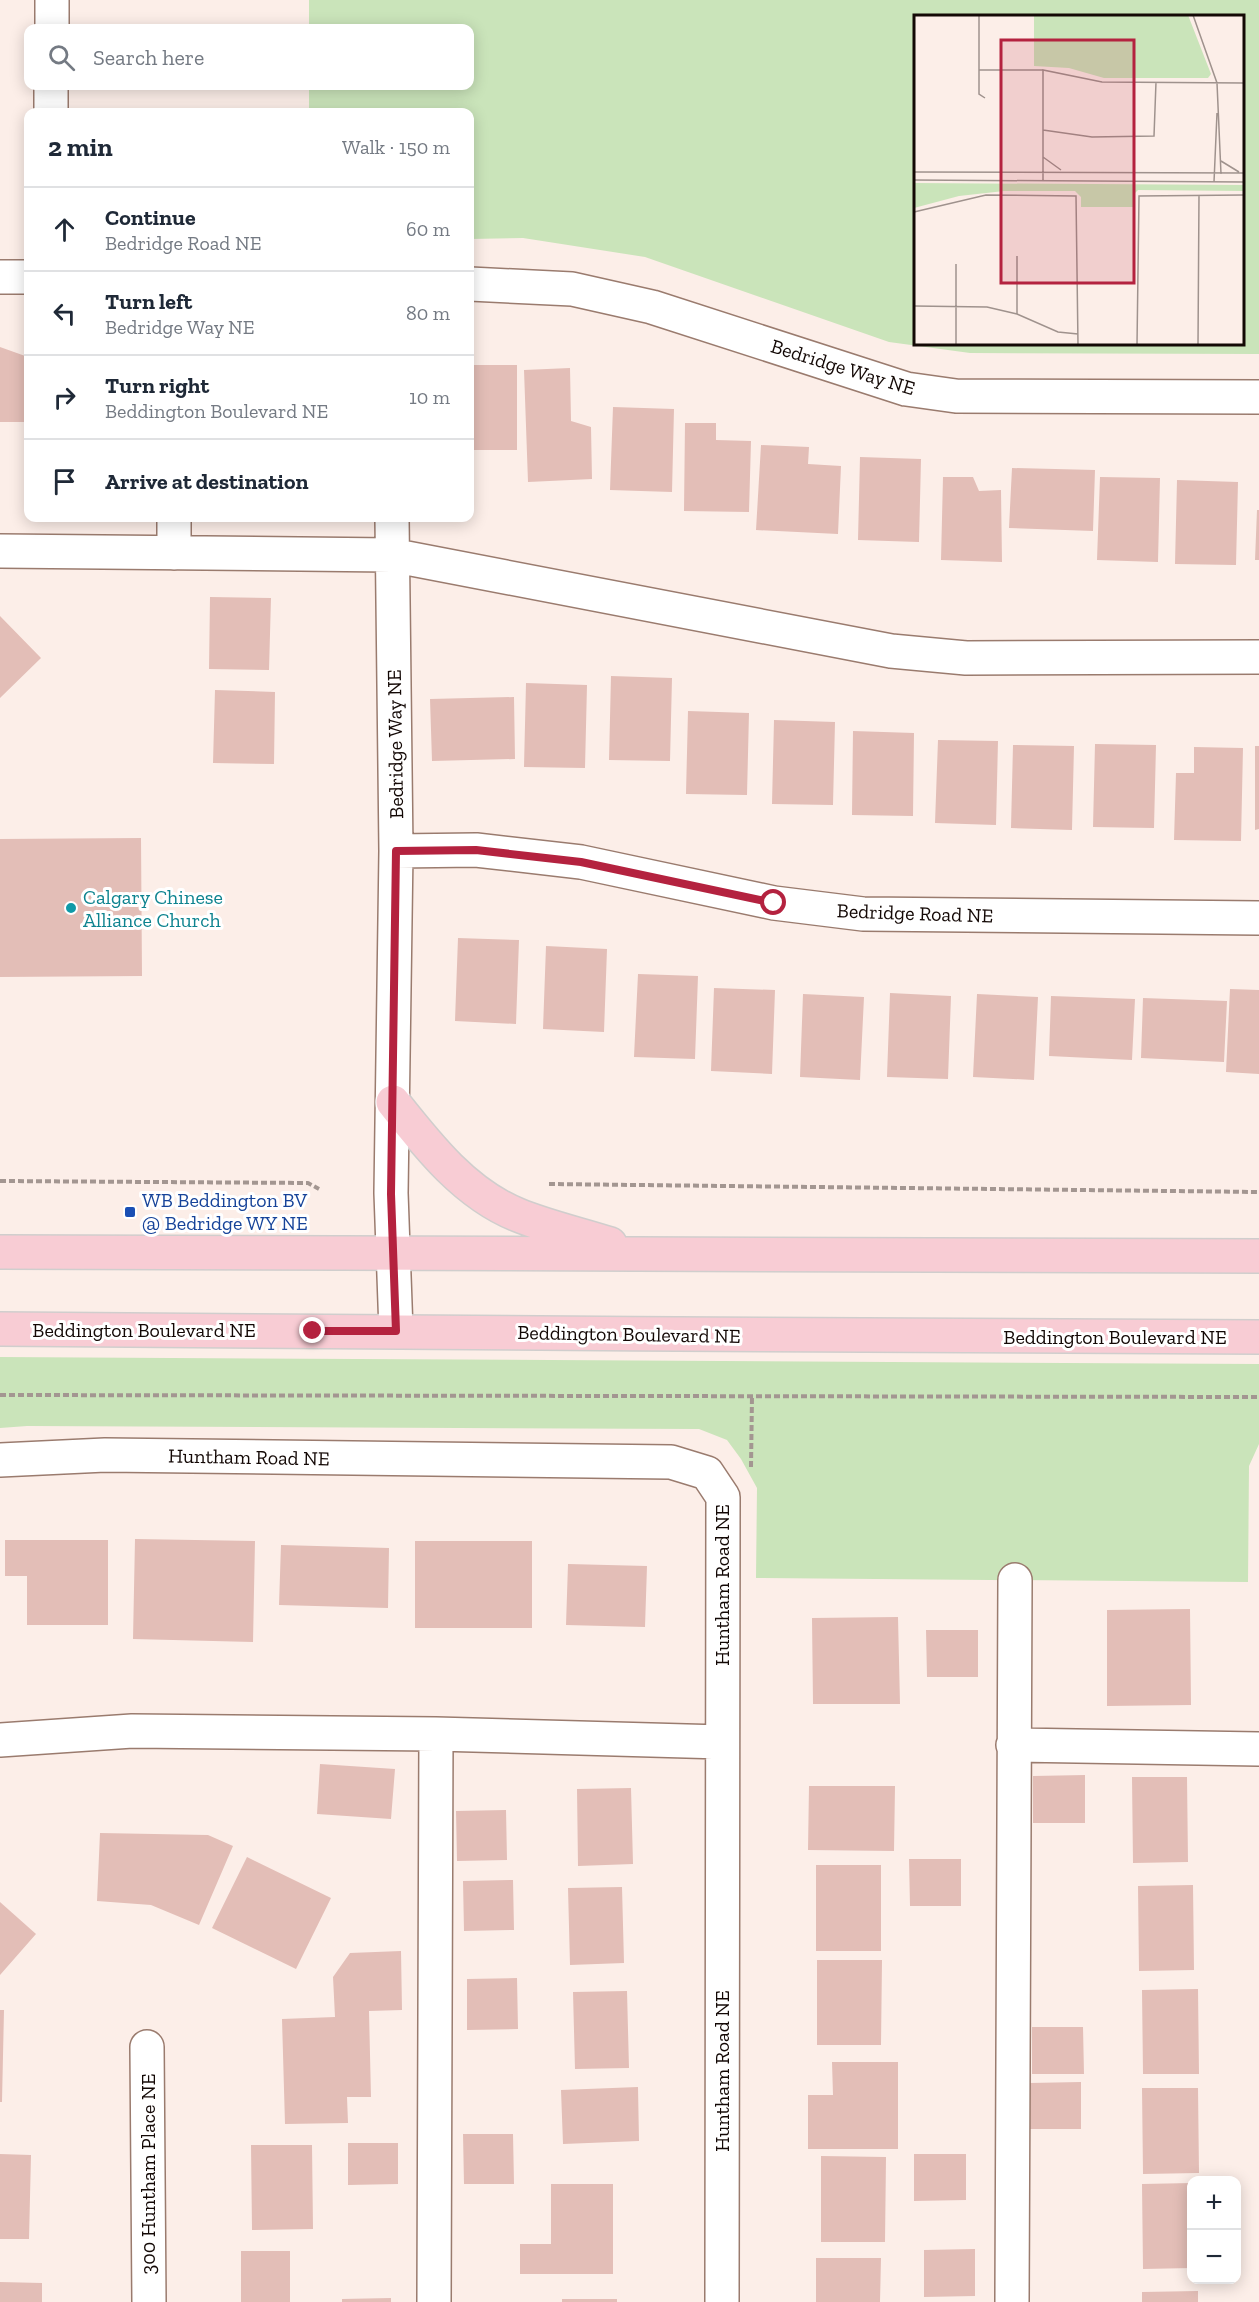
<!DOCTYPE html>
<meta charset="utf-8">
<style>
:root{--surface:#fff;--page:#f6f6f7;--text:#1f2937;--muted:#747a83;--line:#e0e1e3}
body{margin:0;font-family:"Zilla Slab",serif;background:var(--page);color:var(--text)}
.controls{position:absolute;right:18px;bottom:18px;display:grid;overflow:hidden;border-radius:12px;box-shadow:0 3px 15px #0003}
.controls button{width:54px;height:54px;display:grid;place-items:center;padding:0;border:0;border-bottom:2px solid var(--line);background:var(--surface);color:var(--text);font:30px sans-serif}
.stop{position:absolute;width:18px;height:18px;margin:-14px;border:4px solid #b4223f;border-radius:50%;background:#fff}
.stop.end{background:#b4223f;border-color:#fff;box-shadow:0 2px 6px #0008}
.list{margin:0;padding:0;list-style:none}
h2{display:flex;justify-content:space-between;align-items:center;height:78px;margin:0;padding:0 24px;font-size:26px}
h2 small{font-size:20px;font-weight:400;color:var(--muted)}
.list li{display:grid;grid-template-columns:39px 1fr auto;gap:18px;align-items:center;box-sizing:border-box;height:84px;padding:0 24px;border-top:2px solid var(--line)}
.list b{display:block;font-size:22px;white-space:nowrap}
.list p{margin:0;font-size:20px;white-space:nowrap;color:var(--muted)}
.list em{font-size:20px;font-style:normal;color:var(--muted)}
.icon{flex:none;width:33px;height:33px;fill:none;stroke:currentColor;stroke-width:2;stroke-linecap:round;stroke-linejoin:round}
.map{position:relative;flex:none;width:1259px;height:2302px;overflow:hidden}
.search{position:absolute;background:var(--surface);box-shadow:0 3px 15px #0003;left:24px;top:24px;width:450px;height:66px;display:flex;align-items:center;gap:15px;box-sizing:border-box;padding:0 21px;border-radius:12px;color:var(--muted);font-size:22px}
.panel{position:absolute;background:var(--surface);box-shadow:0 3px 15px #0003;left:24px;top:108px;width:450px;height:414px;border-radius:12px}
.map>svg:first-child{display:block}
.green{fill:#cae4ba;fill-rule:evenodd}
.building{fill:#e3beb7}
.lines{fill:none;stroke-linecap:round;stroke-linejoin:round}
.minor-casing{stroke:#9a7b6e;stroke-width:36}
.major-casing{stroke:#d0cecd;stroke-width:36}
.path{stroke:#a39691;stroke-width:4;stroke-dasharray:6 3;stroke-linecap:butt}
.minor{stroke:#fff;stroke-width:33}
.major{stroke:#f8ccd4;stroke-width:33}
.route{stroke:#b4223f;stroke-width:8}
.culture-dot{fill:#0f9aa8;stroke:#fff;stroke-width:2}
.transit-dot{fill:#1a4fb4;stroke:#fff;stroke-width:2}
.labels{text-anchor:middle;stroke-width:6;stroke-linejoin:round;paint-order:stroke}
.street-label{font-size:20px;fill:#130805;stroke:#fff}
.culture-label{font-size:20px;fill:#0d838f;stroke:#fff;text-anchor:start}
.transit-label{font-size:20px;fill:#164399;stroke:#fff;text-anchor:start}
.inset-road{fill:none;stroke:#9f928d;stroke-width:1.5}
.view{fill:#b4223f;fill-opacity:0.15;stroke:#b4223f;stroke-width:3}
.inset-edge{fill:none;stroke:#130805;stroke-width:3}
</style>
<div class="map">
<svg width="1259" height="2302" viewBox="0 0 1259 2302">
<rect width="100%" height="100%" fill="#fceee8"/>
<path class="green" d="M309,0H1259V354L970,353L889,342L645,257L523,238L470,239V112H309V86H470V28H309ZM916,16H1242V344H916Z
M0,1357L1259,1364V1444L1249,1466L1248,1582L756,1578L757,1488L741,1459L727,1440L699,1429L27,1426L0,1428Z"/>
<path class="building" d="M0,347L28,357V422H0Z
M470,365H517V450H470Z
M570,368L571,421L591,427L592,479L528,482L524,370Z
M613,407L674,409L672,492L610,490Z
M685,423H716V440L751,441L749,512L684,511Z
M761,445L809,447L808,464L841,466L838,534L756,530Z
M860,457L921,459L919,542L858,540Z
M1012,468L1095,470L1093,531L1009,528Z
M943,477H973L979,491L1001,490L1002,562L941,560Z
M1100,477L1160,478L1158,562L1097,560Z
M1177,480L1238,482L1236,565L1175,564Z
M1257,510H1259V560H1255Z
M210,597L271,598L269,670L209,669Z
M0,616L41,658L0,698Z
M611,676L672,678L670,761L609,760Z
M526,683L587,685L585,768L524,767Z
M215,690L275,692L274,764L213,763Z
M514,697L515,759L432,761L430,699Z
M688,711L749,713L747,795L686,794Z
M774,720L835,722L833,805L772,804Z
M853,731L914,733L913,816L852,815Z
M938,740L998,741L996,825L935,823Z
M1095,744L1156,745L1154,828L1093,827Z
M1013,745L1074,746L1072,830L1011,828Z
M1255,746H1259V829L1255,830Z
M1194,747L1243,748L1241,841L1174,840L1176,773H1194Z
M141,838L142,976L0,977V839Z
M458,938L519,940L516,1024L455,1021Z
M546,946L607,949L604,1032L543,1029Z
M638,974L698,976L695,1059L634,1057Z
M714,988L775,990L772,1074L711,1071Z
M1230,989L1259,990V1074L1226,1072Z
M890,993L951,996L948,1079L887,1077Z
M803,994L864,997L860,1080L800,1077Z
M977,994L1038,997L1034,1080L973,1077Z
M1051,996L1135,999L1132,1060L1049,1056Z
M1143,998L1227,1001L1224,1062L1141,1058Z
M135,1539L255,1541L253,1642L133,1639Z
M5,1540H108V1625H27V1576H5Z
M415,1541H532V1628H415Z
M281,1545L389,1548L388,1608L279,1605Z
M568,1564L647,1566L645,1627L566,1625Z
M1190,1609L1191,1705L1107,1706V1610Z
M898,1617L900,1704H813L812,1618Z
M926,1630H978V1677H927Z
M320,1764L395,1769L391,1819L317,1814Z
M1085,1775V1823H1033V1776Z
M1132,1777H1187L1188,1862L1133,1863Z
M809,1786H895L894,1851L808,1850Z
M631,1788L633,1864L578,1866L577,1789Z
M506,1810L507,1860L457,1861L456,1811Z
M100,1833L208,1835L233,1846L199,1925L151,1905L97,1901Z
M247,1857L331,1898L296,1969L212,1928Z
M909,1859H961V1906H910Z
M816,1865H881V1951H816Z
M513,1880L514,1930L464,1931L463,1881Z
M1193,1885L1194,1970L1139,1971L1138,1886Z
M622,1887L624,1963L570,1965L568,1888Z
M0,1902L36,1934L0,1975Z
M401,1951L402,2010L369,2011L371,2097H347L348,2123L285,2124L282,2019L335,2017L333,1977L350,1953Z
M817,1960H882L881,2045H817Z
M517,1978L518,2029L467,2030V1979Z
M1198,1989L1199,2074H1143L1142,1990Z
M627,1991L629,2068L575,2069L573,1992Z
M0,2010H4L2,2102H0Z
M1032,2027H1083L1084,2074H1032Z
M832,2062H898V2149H808V2095H833Z
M1081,2082V2129H1030L1029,2083Z
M638,2087L639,2141L563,2144L561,2090Z
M1142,2088H1198L1199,2173L1143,2174Z
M463,2134H513L514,2184H464Z
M348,2143H398V2184L348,2185Z
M251,2145H312L313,2229L252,2230Z
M0,2154L31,2155L29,2239H0Z
M914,2154H966V2200L914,2201Z
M821,2156L886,2157L885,2242H821Z
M1192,2183V2268L1143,2269L1142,2184Z
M551,2184H613V2274H520V2244H551Z
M975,2249V2296L924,2297V2250Z
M241,2251H290V2302H241Z
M816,2258H881L880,2302H816Z
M0,2282L42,2283V2302H0Z
M1198,2291V2302H1142V2292Z
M391,2298V2302H342V2299Z
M562,2299H617V2302H562Z"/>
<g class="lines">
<g class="minor-casing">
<path id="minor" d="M52,28V0
M51,112V86
M0,277H28
M470,284L572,289L652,307L906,389L956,396L1259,397
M392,518L396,851L391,1193L396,1331
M0,551L391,555L891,651L966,658L1259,657
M174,553V518
M396,851L476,850L581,862L774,903L863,914L1259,918
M0,1460L105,1455L671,1462L707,1473L723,1497L722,2302
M0,1740L132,1731L436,1734L722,1742
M1013,1745L1259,1749
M147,2047L149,2302
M434,2302L436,1734
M1012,2302L1015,1580"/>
</g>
<g class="major-casing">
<path id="major" d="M393,1102C427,1145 465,1194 518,1215C547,1227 579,1234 610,1244
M0,1252L1259,1256
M0,1329C420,1332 839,1336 1259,1337"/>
</g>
<path class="path" d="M0,1181L308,1183L319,1189
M549,1184L1259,1192
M0,1395L1259,1397
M751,1467L752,1396"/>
<use href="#minor" class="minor"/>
<use href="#major" class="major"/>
</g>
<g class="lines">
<path class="route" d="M313,1331H396L391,1194L396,851L476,850L581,862L774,903"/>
</g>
<circle class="culture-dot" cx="71" cy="908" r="6"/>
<rect class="transit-dot" x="124" y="1206" width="12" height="12" rx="3"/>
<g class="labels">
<g class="street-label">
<text transform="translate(843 367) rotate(17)" y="7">Bedridge Way NE</text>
<text transform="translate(395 744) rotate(-91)" y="7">Bedridge Way NE</text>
<text transform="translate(915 913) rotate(2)" y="7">Bedridge Road NE</text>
<text x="144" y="1337">Beddington Boulevard NE</text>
<text transform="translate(629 1334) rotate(1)" y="7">Beddington Boulevard NE</text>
<text x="1115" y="1344">Beddington Boulevard NE</text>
<text transform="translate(249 1457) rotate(1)" y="7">Huntham Road NE</text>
<text transform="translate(722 1585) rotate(-90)" y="7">Huntham Road NE</text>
<text transform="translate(722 2071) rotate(-90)" y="7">Huntham Road NE</text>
<text transform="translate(148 2174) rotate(-90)" y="7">300 Huntham Place NE</text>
</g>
<g class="culture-label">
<text x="83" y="904">Calgary Chinese<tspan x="83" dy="23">Alliance Church</tspan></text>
</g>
<g class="transit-label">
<text x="142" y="1207">WB Beddington BV<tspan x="142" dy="23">@ Bedridge WY NE</tspan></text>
</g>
</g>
<g transform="translate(914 15)">
<rect width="330" height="330" fill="#fceee8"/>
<path d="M120,0H274L297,59L294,63H190L155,53L120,51ZM0,168L330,170V176L224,175L219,180V192H167V182L161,176H90L45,181L0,193Z" fill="#cae4ba"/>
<path class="inset-road" d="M65,0V79L71,83M279,0L303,68L307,159M65,55H129M129,115L178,122L240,121L242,67M129,142L147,155M307,146L325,157M0,157L330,158M0,165L330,167M129,166V55L188,67L330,68M300,167L303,98M0,197L72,180L162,181L164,330M103,241V299M42,249V330M0,291L73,292L103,299L144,317L164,319M223,330L225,181L330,180M284,330L285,180"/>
<path class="view" d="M87,25H220V268H87Z"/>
<rect width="330" height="330" class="inset-edge"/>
</g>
</svg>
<div class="controls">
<button>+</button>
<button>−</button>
</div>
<div class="stop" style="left:774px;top:903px"></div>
<div class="stop end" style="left:313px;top:1331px"></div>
<div class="search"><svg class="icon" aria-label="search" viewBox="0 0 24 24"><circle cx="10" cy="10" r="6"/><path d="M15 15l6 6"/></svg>Search here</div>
<section class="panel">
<h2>2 min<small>Walk · 150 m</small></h2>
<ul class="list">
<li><svg class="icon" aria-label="ahead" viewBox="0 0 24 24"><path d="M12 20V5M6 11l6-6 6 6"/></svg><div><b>Continue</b><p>Bedridge Road NE</p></div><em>60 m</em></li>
<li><svg class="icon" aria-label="left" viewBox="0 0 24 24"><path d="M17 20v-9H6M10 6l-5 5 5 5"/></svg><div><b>Turn left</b><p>Bedridge Way NE</p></div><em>80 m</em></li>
<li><svg class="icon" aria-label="right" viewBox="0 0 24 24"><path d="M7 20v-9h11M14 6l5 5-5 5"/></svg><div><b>Turn right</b><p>Beddington Boulevard NE</p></div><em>10 m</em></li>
<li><svg class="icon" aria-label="arrive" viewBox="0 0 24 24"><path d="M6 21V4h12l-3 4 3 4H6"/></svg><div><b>Arrive at destination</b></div></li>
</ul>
</section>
</div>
